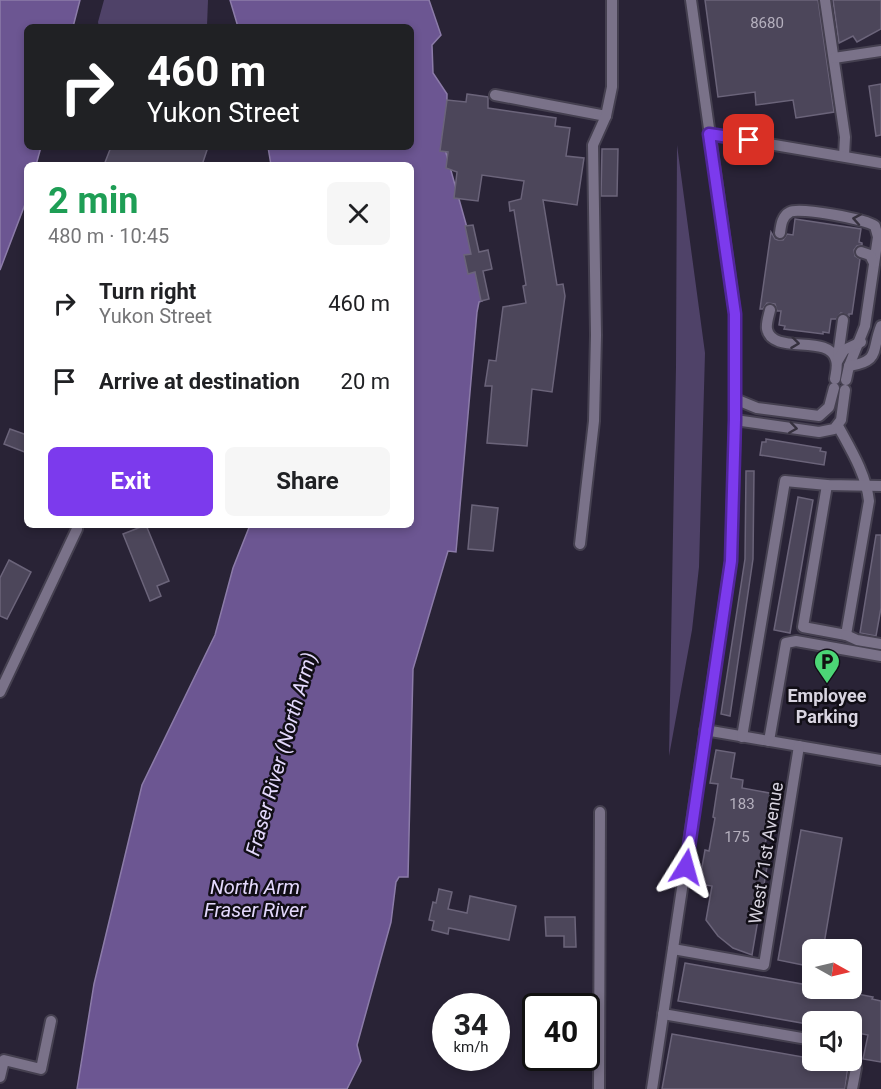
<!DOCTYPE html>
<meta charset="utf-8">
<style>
body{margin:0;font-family:Roboto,sans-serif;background:#f6f6f6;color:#202124;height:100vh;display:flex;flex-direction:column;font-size:22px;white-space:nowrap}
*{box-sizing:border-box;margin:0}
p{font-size:20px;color:#757577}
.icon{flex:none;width:33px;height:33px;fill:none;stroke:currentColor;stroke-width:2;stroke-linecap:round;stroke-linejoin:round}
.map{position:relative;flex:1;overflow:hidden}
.sheet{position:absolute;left:24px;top:162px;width:390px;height:366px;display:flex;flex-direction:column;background:#fff;border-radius:9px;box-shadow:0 3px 9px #0003}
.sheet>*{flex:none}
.guide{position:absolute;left:24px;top:24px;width:390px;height:126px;border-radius:9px;box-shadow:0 3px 9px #0003;background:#202124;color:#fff;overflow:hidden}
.needle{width:39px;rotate:98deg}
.buttons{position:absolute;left:802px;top:939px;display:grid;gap:12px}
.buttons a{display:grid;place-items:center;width:60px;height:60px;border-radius:9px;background:#fff;box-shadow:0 3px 9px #0003;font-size:30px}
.speed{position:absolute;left:432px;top:993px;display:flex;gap:12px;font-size:30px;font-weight:700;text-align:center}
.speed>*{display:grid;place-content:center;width:78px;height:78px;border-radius:50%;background:#fff;box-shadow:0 3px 9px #0003;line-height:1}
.speed small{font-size:15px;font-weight:400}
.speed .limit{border:3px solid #111;border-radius:9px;background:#fff;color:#111}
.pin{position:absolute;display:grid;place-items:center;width:51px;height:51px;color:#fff;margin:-26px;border-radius:12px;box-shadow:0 3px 9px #0006}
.me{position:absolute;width:66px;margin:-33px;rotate:8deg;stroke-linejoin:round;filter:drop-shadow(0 0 4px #0008)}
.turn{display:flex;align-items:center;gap:21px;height:126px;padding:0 24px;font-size:27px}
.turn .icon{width:78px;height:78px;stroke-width:2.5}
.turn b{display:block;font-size:42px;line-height:51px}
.round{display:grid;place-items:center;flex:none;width:63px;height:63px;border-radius:9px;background:#f6f6f6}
.head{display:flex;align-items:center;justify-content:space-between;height:102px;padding:0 24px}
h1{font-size:36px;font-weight:700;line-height:45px;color:#1e9e55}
.action{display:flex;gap:12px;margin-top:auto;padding:12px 24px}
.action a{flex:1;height:69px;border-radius:9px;background:#7c3aed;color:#fff;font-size:24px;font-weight:700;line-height:69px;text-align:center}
.action a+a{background:#f6f6f6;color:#202124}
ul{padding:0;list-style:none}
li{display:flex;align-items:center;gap:18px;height:78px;padding:0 24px}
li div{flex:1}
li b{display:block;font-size:22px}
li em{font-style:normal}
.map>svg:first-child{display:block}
.green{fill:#4f4268}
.water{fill:#6c5692;stroke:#8c7ca9;stroke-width:1.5}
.building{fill:#4c465a;stroke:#6b647a;stroke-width:1.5}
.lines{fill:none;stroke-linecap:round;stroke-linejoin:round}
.minor-casing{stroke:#454050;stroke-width:14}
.minor{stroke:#7a7289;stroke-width:10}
.oneway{stroke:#36313e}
.route-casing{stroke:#51269a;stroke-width:15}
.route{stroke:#7c3aed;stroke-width:10}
.labels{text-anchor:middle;stroke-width:5;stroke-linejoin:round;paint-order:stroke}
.number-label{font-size:15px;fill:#b5b0be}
.poi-label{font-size:18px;font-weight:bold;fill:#d8d4e0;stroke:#110e16}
.street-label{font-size:18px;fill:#d8d4e0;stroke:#110e16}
.water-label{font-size:20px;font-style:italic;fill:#e4d9fd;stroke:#110e16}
</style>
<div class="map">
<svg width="881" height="1089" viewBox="0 0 881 1089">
<rect width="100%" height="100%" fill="#292336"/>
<g class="green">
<path d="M104 0H208L207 26 99 27 98 22Z"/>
<path d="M677 145 705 353 699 567 692 630 669 756 676 367Z"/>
</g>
<g class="water">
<path d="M0 0H80L73 27H27V147H41L36 165H27V199L0 270Z"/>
<path d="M230 0H429L441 35 432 45 433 73 447 94 446 153 466 224 482 301 479 302 477 312 456 552 448 551 413 669 408 877H399L396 882 391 922 357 1045 361 1061 347 1089H77L94 984 142 785 215 635 233 568 250 525H411V165H271L268 147H411V27H238Z"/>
</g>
<g class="building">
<path d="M705 0H818L834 112 796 118 793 100 756 105 755 92 718 97Z"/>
<path d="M833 0H881V29L857 42 853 36 839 43Z"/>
<path d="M881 84V135L876 136 869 86Z"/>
<path d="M467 94 488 97V108L556 118 555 126 570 128 566 156 584 158 577 205 543 200 557 285 563 284 565 296 552 392 532 389 527 446 487 443 492 386H485L489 360 496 361 503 307 526 303 523 286 526 285 514 210 510 211 509 202 521 199 524 181 482 175 478 201 454 198 457 172 446 168 448 152 440 151 442 136 447 100 466 102Z"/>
<path d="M111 147H208L202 165H104Z"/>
<path d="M602 149H618L617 196H601Z"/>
<path d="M795 219 861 229 859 242 862 243V245L857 246 854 250 855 256 860 259 852 314H849V316L841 313 836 319H831L829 333 823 332V334L784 329 785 326 779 325 781 311H777L775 304 767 303 763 309H760L771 232 775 239 778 240H783L787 234 793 235Z"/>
<path d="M473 225 479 252 488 250 492 269 483 271 489 299 481 301 475 272 468 274 464 255 471 254 465 226Z"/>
<path d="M10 429 27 435V453L4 444Z"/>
<path d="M766 439 821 448 820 451 826 452 824 465 760 455 762 442H766Z"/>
<path d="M746 471H754L753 559 730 716 721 714 745 559Z"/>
<path d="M798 497 813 500 790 633 774 630Z"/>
<path d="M472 505 498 508 493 551 468 549Z"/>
<path d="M146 525 169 581 157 586 161 596 150 601 123 534Z"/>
<path d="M876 535H881V608L876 636 860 633Z"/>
<path d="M9 560 31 572 7 619 0 616V578Z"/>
<path d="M716 750 735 753 731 778 743 780 742 788 775 794 762 860 768 861 752 955 733 948 718 936 706 920 712 886 699 884 705 850 709 851 715 818 713 817 718 784 710 783Z"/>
<path d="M801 830 842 838 823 950H813V967L778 960Z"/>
<path d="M439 889 452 892 448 909 467 913 470 896 516 906 509 940 449 928 448 934 432 930 434 921 429 920 433 902 436 903Z"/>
<path d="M545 917H575L576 947H564V936H546Z"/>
<path d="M685 963 813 986V988H827L873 997 872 999 881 1001V1062L863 1059 868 1035 852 1032V1022H813V1025L678 1001Z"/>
<path d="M672 1034 848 1065 845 1089H662Z"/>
</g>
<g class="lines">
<defs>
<g id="minor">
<path d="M825 0 845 137 844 156"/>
<path d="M834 58 881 51"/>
<path d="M495 95 606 116"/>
<path d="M709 134 881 163"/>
<path d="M780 233C781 225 782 216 790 212 799 207 866 219 875 226L878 237 865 326 849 366 846 380"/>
<path d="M861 252 870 255 874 263"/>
<path d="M770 310C769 315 766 323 767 329 772 356 830 333 836 360 838 366 836 372 835 379"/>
<path d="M838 356 843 320"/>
<path d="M837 362 844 350 861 342"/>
<path d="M849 366C881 361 871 351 881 326"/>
<path d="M735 399 757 408 819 416 829 407 834 388"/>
<path d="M735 420 819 432 834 429 841 420 845 390"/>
<path d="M827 485 803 627 846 635 869 501C866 474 851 450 838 426"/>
<path d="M580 544 594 421 596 335 593 145 606 116 612 87V0"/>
<path d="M846 635 857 640 881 644"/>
<path d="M0 692 77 529"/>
<path d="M705 730 881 760"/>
<path d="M742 737 785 481 827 485 881 486"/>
<path d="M769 741 786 643 796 641 881 656"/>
<path d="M673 949 764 965 799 746"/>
<path d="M663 1014 813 1040"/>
<path d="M0 1077 4 1060 41 1069 51 1021"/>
<path d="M599 1089 600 812"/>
<path d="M652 1089 731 561 735 420V314L691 0"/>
<path d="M852 1089 856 1068 852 1052"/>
</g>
</defs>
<use href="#minor" class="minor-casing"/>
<use href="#minor" class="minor"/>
</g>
<defs><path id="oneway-chevron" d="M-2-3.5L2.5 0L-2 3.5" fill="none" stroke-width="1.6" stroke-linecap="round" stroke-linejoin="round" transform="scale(1.5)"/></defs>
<g class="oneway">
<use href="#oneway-chevron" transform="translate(857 219) rotate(-170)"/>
<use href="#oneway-chevron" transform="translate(795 343) rotate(7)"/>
<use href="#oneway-chevron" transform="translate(793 428) rotate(8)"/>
</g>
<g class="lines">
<defs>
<path id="route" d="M686 867 731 561 735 420V314L709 134 749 140"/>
</defs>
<use href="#route" class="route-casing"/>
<use href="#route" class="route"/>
</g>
<defs>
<symbol id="parking-pin" viewBox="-11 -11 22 30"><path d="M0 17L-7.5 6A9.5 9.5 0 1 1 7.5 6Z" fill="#4cd676" stroke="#110e16"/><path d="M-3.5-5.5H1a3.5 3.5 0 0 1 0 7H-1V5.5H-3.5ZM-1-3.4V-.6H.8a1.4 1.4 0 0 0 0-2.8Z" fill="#111"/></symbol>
</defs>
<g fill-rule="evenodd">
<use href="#parking-pin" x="812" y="647" width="30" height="40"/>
</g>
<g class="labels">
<g class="number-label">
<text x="767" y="28">8680</text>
<text x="742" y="809">183</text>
<text x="737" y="842">175</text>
</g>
<g class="poi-label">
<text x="827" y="702">Employee<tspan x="827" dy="21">Parking</tspan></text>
</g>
<g class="street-label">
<text transform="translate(766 853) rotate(-81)" y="6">West 71st Avenue</text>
</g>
<g class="water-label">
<text transform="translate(281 754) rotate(-74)" y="7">Fraser River (North Arm)</text>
<text x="255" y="894">North Arm<tspan x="255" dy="23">Fraser River</tspan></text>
</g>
</g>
</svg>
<div class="buttons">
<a><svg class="needle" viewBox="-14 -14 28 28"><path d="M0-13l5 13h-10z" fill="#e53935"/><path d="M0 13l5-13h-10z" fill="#757577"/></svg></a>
<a><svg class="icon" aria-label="sound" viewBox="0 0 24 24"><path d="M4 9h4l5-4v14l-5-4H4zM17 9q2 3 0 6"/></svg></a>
</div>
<div class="speed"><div>34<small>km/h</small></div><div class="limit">40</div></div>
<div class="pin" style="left:749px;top:140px;background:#d93025"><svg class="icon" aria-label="arrive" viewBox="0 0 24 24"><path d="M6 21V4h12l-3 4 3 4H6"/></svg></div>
<svg class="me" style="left:686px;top:867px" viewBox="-20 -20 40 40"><path d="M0-17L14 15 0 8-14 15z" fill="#7c3aed" stroke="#fff" stroke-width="4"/></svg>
<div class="guide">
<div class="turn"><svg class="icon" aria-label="right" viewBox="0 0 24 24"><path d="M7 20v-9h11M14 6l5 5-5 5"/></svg><div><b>460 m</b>Yukon Street</div></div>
</div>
<section class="sheet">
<div class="head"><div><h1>2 min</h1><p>480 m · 10:45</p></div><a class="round"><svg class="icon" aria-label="close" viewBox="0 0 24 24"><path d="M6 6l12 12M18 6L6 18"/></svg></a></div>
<ul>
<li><svg class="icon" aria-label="right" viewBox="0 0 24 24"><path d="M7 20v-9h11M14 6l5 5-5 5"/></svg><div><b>Turn right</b><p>Yukon Street</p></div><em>460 m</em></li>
<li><svg class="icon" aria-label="arrive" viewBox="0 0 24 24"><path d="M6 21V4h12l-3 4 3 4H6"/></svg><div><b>Arrive at destination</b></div><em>20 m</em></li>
</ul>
<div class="action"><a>Exit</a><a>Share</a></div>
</section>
</div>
